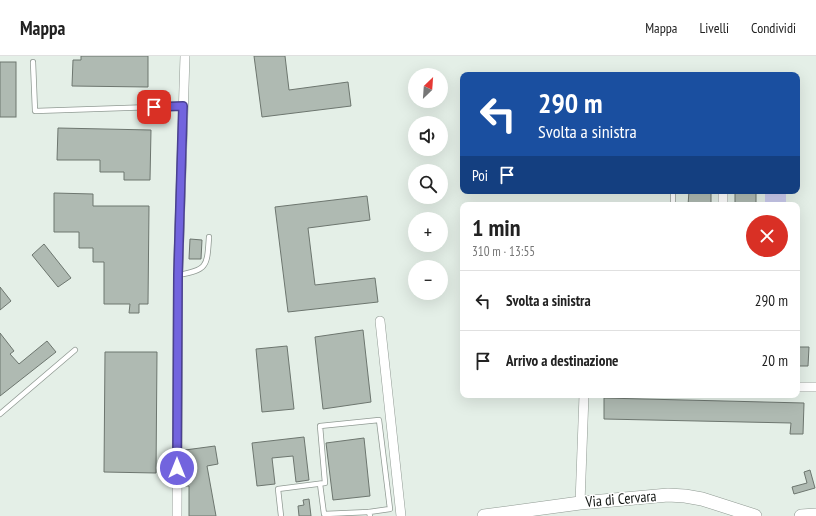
<!DOCTYPE html>
<html lang="it">
<meta charset="utf-8">
<style>
body{margin:0;font-family:"PT Sans Narrow",sans-serif;background:#f6f6f6;color:#222;height:100vh;display:flex;flex-direction:column;font-size:15px;white-space:nowrap}
*{box-sizing:border-box;margin:0}
p{font-size:13px;color:#767676}
.icon{flex:none;width:22px;height:22px;fill:none;stroke:currentColor;stroke-width:2;stroke-linecap:round;stroke-linejoin:round}
.map{position:relative;flex:1;overflow:hidden}
.details{position:absolute;left:460px;top:146px;width:340px;height:196px;display:flex;flex-direction:column;background:#fff;border-radius:8px;box-shadow:0 4px 16px #0002}
.details>*{flex:none}
.banner{position:absolute;left:460px;top:16px;width:340px;height:122px;border-radius:8px;box-shadow:0 4px 16px #0002;background:#1a4fa0;color:#fff;overflow:hidden}
.needle{width:26px;rotate:25deg}
.fabs{position:absolute;left:408px;top:12px;display:grid;gap:8px}
.fabs a{display:grid;place-items:center;width:40px;height:40px;border-radius:50%;background:#fff;box-shadow:0 4px 16px #0002;font-size:20px}
.pin{position:absolute;display:grid;place-items:center;width:34px;height:34px;color:#fff;margin:-17px;border-radius:8px;box-shadow:0 2px 6px #0006}
.me{position:absolute;width:44px;margin:-22px;rotate:0deg;stroke-linejoin:round;filter:drop-shadow(0 0 3px #0008)}
.turn{display:flex;align-items:center;gap:14px;height:84px;padding:0 12px;font-size:18px}
.turn .icon{width:52px;height:52px;stroke-width:2.5}
.turn b{display:block;font-size:28px;line-height:34px}
.then{display:flex;align-items:center;height:38px;padding:0 12px;background:#0003;gap:8px;font-size:15px}
.round{display:grid;place-items:center;flex:none;width:42px;height:42px;border-radius:21px;background:#f6f6f6}
.overview{display:flex;align-items:center;justify-content:space-between;height:68px;padding:0 12px}
h1{font-size:24px;font-weight:600;line-height:30px}
ul{padding:0;list-style:none}
li{display:flex;align-items:center;gap:12px;height:60px;padding:0 12px;border-top:1px solid #e0e0e0}
li div{flex:1}
li b{display:block;font-size:15px}
li em{font-style:normal}
header{display:flex;align-items:center;gap:24px;box-sizing:border-box;height:56px;padding:0 20px;background:#fff;border-bottom:1px solid #e0e0e0}
header strong{font-size:19px}
nav{display:flex;gap:22px;margin-inline-start:auto;font-size:14px}
.map>svg:first-child{display:block}
.green{fill:#cacbee}
.building{fill:#afbab2;stroke:#6d766f}
.lines{fill:none;stroke-linecap:round;stroke-linejoin:round}
.lane-casing{stroke:#909a93;stroke-width:6}
.street-casing{stroke:#909a93;stroke-width:10}
.secondary-casing{stroke:#909a93;stroke-width:14}
.lane{stroke:#fff;stroke-width:4.5}
.street{stroke:#fff;stroke-width:9}
.secondary{stroke:#fff;stroke-width:13}
.route-casing{stroke:#4a4190;stroke-width:10}
.route{stroke:#7264de;stroke-width:7}
.labels{text-anchor:middle;stroke-width:3;stroke-linejoin:round;paint-order:stroke}
.street-label{font-size:15px;fill:#131714;stroke:#fff}
</style>
<header>
<strong>Mappa</strong>
<nav><a>Mappa</a><a>Livelli</a><a>Condividi</a></nav>
</header>
<div class="map">
<svg width="816" height="460" viewBox="0 0 816 460">
<rect width="100%" height="100%" fill="#e4efe7"/>
<rect class="green" x="765" y="135" width="21" height="14"/>
<g class="building">
<path d="M81 0H148V31L72 30 73 4H81Z"/>
<path d="M254 0H285L289 34 348 26 351 50 262 61Z"/>
<rect x="0" y="6" width="16" height="55"/>
<path d="M58 72 151 74 150 124H124V116H100V104H57Z"/>
<path d="M689 135H711V149H688Z"/>
<rect x="735" y="135" width="21" height="14"/>
<path d="M54 137 93 138V150H149L148 248H139V257H129L130 248H104V206H93V192H79V176H54Z"/>
<path d="M367 140 370 164 308 172 315 229 375 222 378 246 288 256 275 151Z"/>
<path d="M190 183 202 184 201 203H189Z"/>
<path d="M44 188 71 222 58 231 32 199Z"/>
<path d="M0 231 11 245 0 254Z"/>
<path d="M363 274 371 346 323 353 315 281Z"/>
<path d="M0 277 14 295 10 298 19 308 47 285 56 296 0 340Z"/>
<path d="M287 290 294 353 262 356 256 293Z"/>
<path d="M797 291H809L808 310H797Z"/>
<path d="M105 296H157L156 417 104 416Z"/>
<path d="M604 342 804 347 803 378H790L791 367 604 363Z"/>
<path d="M304 381 309 424 296 426 293 400 272 402 275 428 257 430 252 387Z"/>
<path d="M364 382 370 440 333 444 326 387Z"/>
<path d="M215 390 218 408 207 410 216 460H189V430H183V402H186L185 394Z"/>
<path d="M810 414 815 432 794 438 792 431 807 427 804 416Z"/>
<path d="M309 443 311 460H299L298 450 304 449 303 444Z"/>
</g>
<g class="lines">
<defs>
<g id="lane">
<path d="M33 6 35 55 183 50"/>
<path d="M673 149V135"/>
<path d="M178 219C208 214 207 210 209 181"/>
<path d="M0 358 75 294"/>
<path d="M320 428 324 458 369 456"/>
<path d="M281 460 278 433 325 427 320 370 379 364 390 453 369 456 370 460"/>
</g>
<g id="street">
<path d="M723 149V135"/>
<path d="M380 265 401 460"/>
<path d="M797 331H816"/>
<path d="M580 447 584 339"/>
<path d="M177 460 178 219 185 0"/>
</g>
<g id="secondary">
<path d="M484 460 580 447 668 439 685 440 702 443 755 460"/>
<path d="M801 460 816 459"/>
</g>
</defs>
<use href="#lane" class="lane-casing"/>
<use href="#street" class="street-casing"/>
<use href="#secondary" class="secondary-casing"/>
<use href="#lane" class="lane"/>
<use href="#street" class="street"/>
<use href="#secondary" class="secondary"/>
</g>
<g class="lines">
<defs>
<path id="route" d="M154 51 183 50 178 219 177 412"/>
</defs>
<use href="#route" class="route-casing"/>
<use href="#route" class="route"/>
</g>
<g class="labels">
<g class="street-label">
<text transform="translate(621 443) rotate(-5)" y="5">Via di Cervara</text>
</g>
</g>
</svg>
<div class="fabs">
<a><svg class="needle" viewBox="-14 -14 28 28"><path d="M0-13l5 13h-10z" fill="#e53935"/><path d="M0 13l5-13h-10z" fill="#767676"/></svg></a>
<a><svg class="icon" aria-label="sound" viewBox="0 0 24 24"><path d="M4 9h4l5-4v14l-5-4H4zM17 9q2 3 0 6"/></svg></a>
<a><svg class="icon" aria-label="search" viewBox="0 0 24 24"><circle cx="10" cy="10" r="6"/><path d="M15 15l6 6"/></svg></a>
<a>+</a>
<a>−</a>
</div>
<div class="pin" style="left:154px;top:51px;background:#d93025"><svg class="icon" aria-label="arrive" viewBox="0 0 24 24"><path d="M6 21V4h12l-3 4 3 4H6"/></svg></div>
<svg class="me" style="left:177px;top:412px" viewBox="-20 -20 40 40"><circle r="17" fill="#7264de" stroke="#fff" stroke-width="3"/><path d="M0-11L8 9 0 5-8 9z" fill="#fff"/></svg>
<div class="banner">
<div class="turn"><svg class="icon" aria-label="left" viewBox="0 0 24 24"><path d="M17 20v-9H6M10 6l-5 5 5 5"/></svg><div><b>290 m</b>Svolta a sinistra</div></div>
<div class="then">Poi<svg class="icon" aria-label="arrive" viewBox="0 0 24 24"><path d="M6 21V4h12l-3 4 3 4H6"/></svg></div>
</div>
<section class="details">
<div class="overview"><div><h1>1 min</h1><p>310 m · 13:55</p></div><a class="round" style="background:#d93025;color:#fff"><svg class="icon" aria-label="close" viewBox="0 0 24 24"><path d="M6 6l12 12M18 6L6 18"/></svg></a></div>
<ul>
<li><svg class="icon" aria-label="left" viewBox="0 0 24 24"><path d="M17 20v-9H6M10 6l-5 5 5 5"/></svg><div><b>Svolta a sinistra</b></div><em>290 m</em></li>
<li><svg class="icon" aria-label="arrive" viewBox="0 0 24 24"><path d="M6 21V4h12l-3 4 3 4H6"/></svg><div><b>Arrivo a destinazione</b></div><em>20 m</em></li>
</ul>
</section>
</div>
